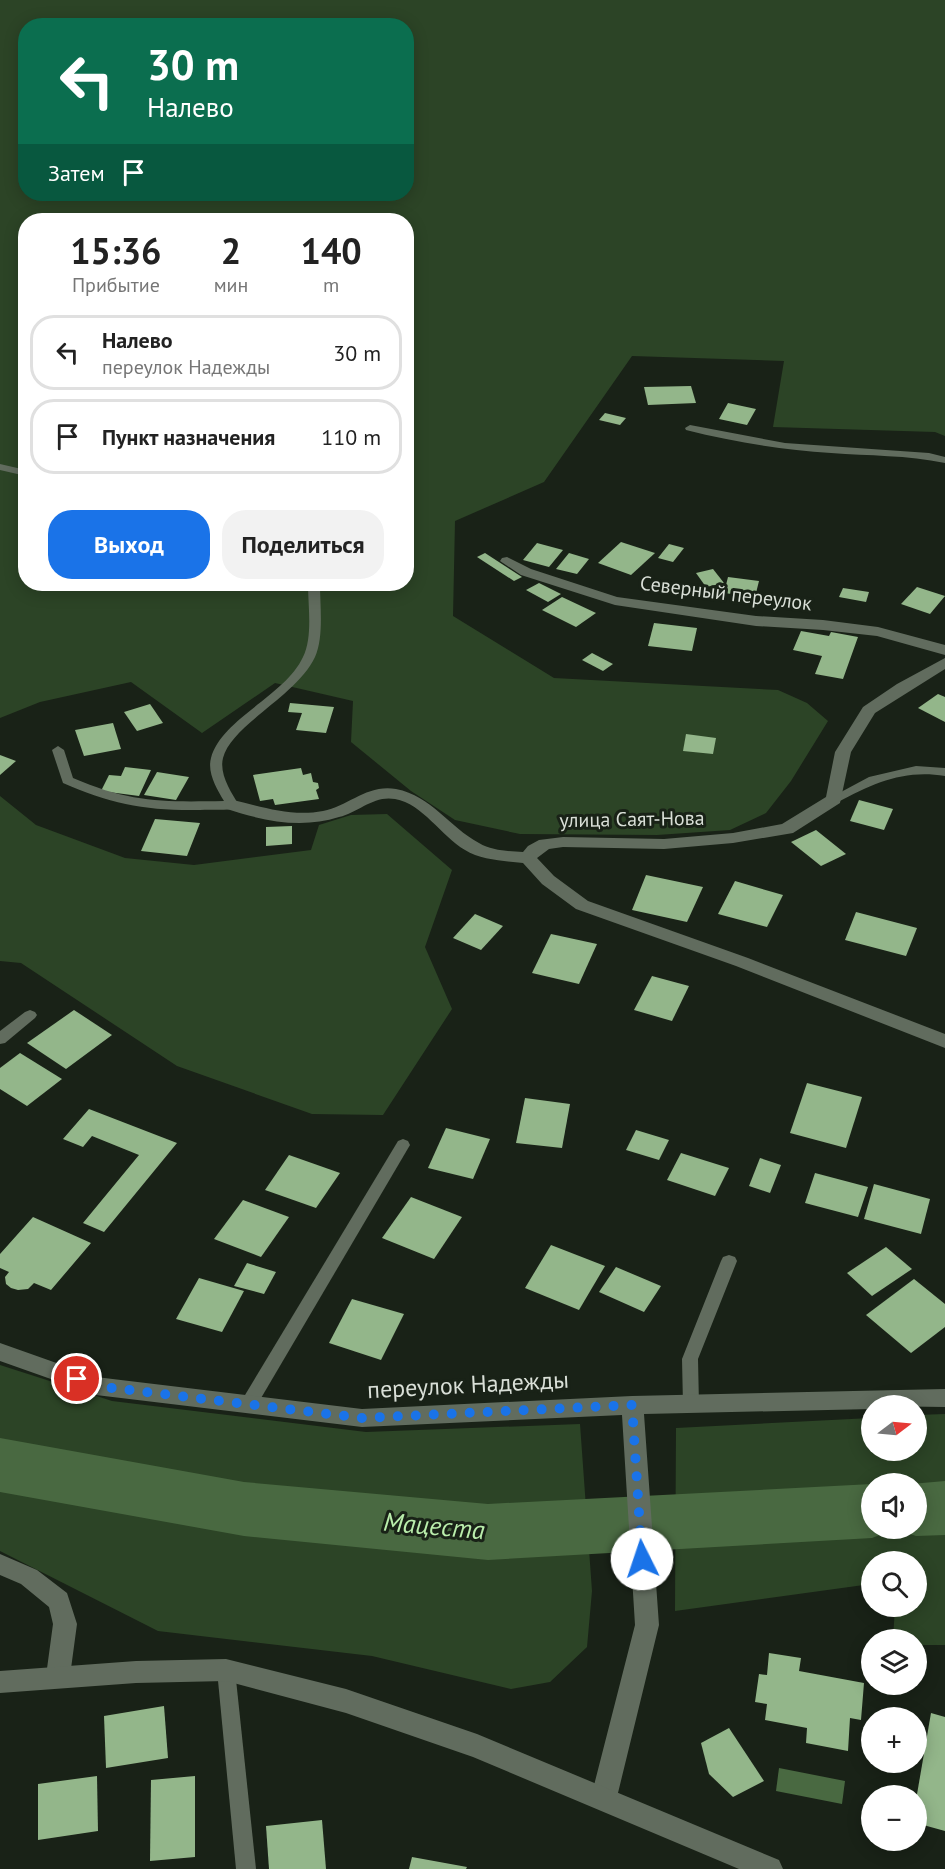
<!DOCTYPE html>
<html lang="ru">
<meta charset="utf-8">
<style>
body{margin:0;font-family:"PT Sans",sans-serif;background:#f2f2f2;color:#222;height:100vh;display:flex;flex-direction:column;font-size:22px;white-space:nowrap}
*{box-sizing:border-box;margin:0}
p{font-size:20px;color:#767676}
.icon{flex:none;width:33px;height:33px;fill:none;stroke:currentColor;stroke-width:2;stroke-linecap:round;stroke-linejoin:round}
.map{position:relative;flex:1;overflow:hidden}
.drawer{position:absolute;left:18px;top:213px;width:396px;height:378px;display:flex;flex-direction:column;background:#fff;border-radius:24px;box-shadow:0 3px 15px #0003}
.drawer>*{flex:none}
.top-card{position:absolute;left:18px;top:18px;width:396px;height:183px;border-radius:24px;box-shadow:0 3px 15px #0003;background:#0b6e4f;color:#fff;overflow:hidden}
.needle{width:39px;rotate:74deg}
.fabs{position:absolute;left:861px;top:1395px;display:grid;gap:12px}
.fabs a{display:grid;place-items:center;width:66px;height:66px;border-radius:50%;background:#fff;box-shadow:0 3px 15px #0003;font-size:30px}
.pin{position:absolute;display:grid;place-items:center;width:51px;height:51px;color:#fff;margin:-26px;border:3px solid #fff;border-radius:50%;box-shadow:0 2px 6px #0007}
.me{position:absolute;width:66px;margin:-33px;rotate:356deg;stroke-linejoin:round;filter:drop-shadow(0 0 4px #0008)}
.turn{display:flex;align-items:center;gap:21px;height:126px;padding:0 30px;font-size:27px}
.turn .icon{width:78px;height:78px;stroke-width:2.5}
.turn b{display:block;font-size:42px;line-height:51px}
.then{display:flex;align-items:center;height:57px;padding:0 30px;background:#0003;gap:12px;font-size:22px}
.eta{display:flex;justify-content:space-evenly;align-items:center;height:102px;text-align:center}
.eta b{font-size:36px;font-weight:600;line-height:42px}
.button{display:flex;gap:12px;margin-top:auto;padding:12px 30px}
.button a{flex:1;height:69px;border-radius:24px;background:#1a73e8;color:#fff;font-size:24px;font-weight:600;line-height:69px;text-align:center}
.button a+a{background:#f2f2f2;color:#222}
ul{padding:0;list-style:none}
li{display:flex;align-items:center;gap:18px;height:75px;margin:0 12px 9px;padding:0 18px;border:3px solid #e0e0e0;border-radius:24px}
li div{flex:1}
li b{display:block;font-size:22px}
li em{font-style:normal}
.map>svg:first-child{display:block}
.green{fill:#2c4426;fill-rule:evenodd}
.water{fill:#496941}
.lines{fill:none;stroke-linecap:round;stroke-linejoin:round}
.river{fill:#496941;fill-rule:evenodd}
.building{fill:#93b68a}
.lane{fill:#616c5e;fill-rule:evenodd}
.street{fill:#616c5e;fill-rule:evenodd}
.secondary{fill:#616c5e;fill-rule:evenodd}
.route{stroke:#1a73e8;stroke-width:10;stroke-dasharray:0 18}
.labels{text-anchor:middle;stroke-width:6;stroke-linejoin:round;paint-order:stroke}
.street-label{font-size:20px;fill:#d9dfd7;stroke:#192217}
.near-street-label{font-size:24px;fill:#d9dfd7;stroke:#192217}
.near-water-label{font-size:26px;font-style:italic;fill:#baeeac;stroke:#192217}
</style>
<div class="map">
<svg width="945" height="1869" viewBox="0 0 945 1869">
<rect width="100%" height="100%" fill="#192217"/>
<g class="green">
<path d="M0 0H945V436L935 432 773 427 784 361 632 356 544 482 455 521 453 616 554 678 778 690 807 703 828 721 791 781 766 813 730 830 657 835 520 834 455 820 411 791 351 742 353 701 275 683 202 733 131 682 40 702 0 718ZM26 26H406V194H26ZM26 220H406V584H26Z"/>
<path d="M0 796 36 825 125 858 194 865 311 850 319 825 351 815 387 814 452 870 425 947 452 1009 383 1115 312 1114 177 1066 21 963 0 961Z"/>
<path d="M0 1365 112 1401 366 1432 580 1424 592 1591 587 1647 550 1682 511 1689 372 1656 158 1631 0 1551Z"/>
<path d="M945 1414V1645H917L916 1640 893 1639 895 1607 916 1606V1562H872L871 1584 675 1611 676 1428 871 1418 872 1450H916L917 1415ZM872 1484H916V1528H872Z"/>
</g>
<path class="water" d="M779 1768 845 1781 842 1804 776 1791Z"/>
<g class="lines">
<path class="river" d="M0 1438 244 1482 488 1504 872 1484V1528H916V1484H911L945 1481V1535L916 1536 895 1529 872 1538 488 1560 244 1536 0 1492Z"/>
</g>
<g class="building">
<path d="M691 386 696 403 648 405 644 387Z"/>
<path d="M728 403 756 409 747 425 719 419Z"/>
<path d="M605 413 626 418 620 425 599 420Z"/>
<path d="M621 542 655 553 631 575 598 563Z"/>
<path d="M537 543 563 550 549 567 523 560Z"/>
<path d="M669 544 684 548 673 562 658 558Z"/>
<path d="M485 553 522 577 514 581 477 557Z"/>
<path d="M569 553 589 559 577 574 556 569Z"/>
<path d="M713 569 724 583 706 587 696 573Z"/>
<path d="M728 577 759 581 755 597 724 593Z"/>
<path d="M539 583 561 594 548 602 526 590Z"/>
<path d="M917 587 945 596 930 614 901 604Z"/>
<path d="M843 588 869 592 866 602 839 597Z"/>
<path d="M562 597 596 613 576 627 542 610Z"/>
<path d="M654 623 697 628 692 651 648 646Z"/>
<path d="M801 631 829 636 831 632 858 637 843 679 815 674 822 656 793 650Z"/>
<path d="M592 653 613 664 603 671 582 660Z"/>
<path d="M938 694 945 697V722L918 708Z"/>
<path d="M290 703 334 707 326 733 296 730 302 713 288 712Z"/>
<path d="M150 704 163 723 137 731 124 712Z"/>
<path d="M113 723 121 749 84 756 75 730Z"/>
<path d="M686 734 716 738 713 754 683 751Z"/>
<path d="M0 755 16 761 0 775Z"/>
<path d="M125 767 151 770 139 796 101 791 109 775 121 776Z"/>
<path d="M301 768 303 775 311 773 313 782 318 783 319 788 316 790 319 799 275 805 273 799 260 801 253 775Z"/>
<path d="M157 772 189 777 176 800 144 795Z"/>
<path d="M859 800 893 809 884 830 850 821Z"/>
<path d="M155 819 200 823 187 856 141 851Z"/>
<path d="M292 826V844L266 846V827Z"/>
<path d="M816 830 846 854 821 866 791 842Z"/>
<path d="M646 875 703 887 687 922 632 910Z"/>
<path d="M735 881 783 895 767 927 718 914Z"/>
<path d="M856 912 917 928 906 956 845 940Z"/>
<path d="M475 914 503 926 481 950 453 938Z"/>
<path d="M551 934 597 944 579 984 532 973Z"/>
<path d="M652 976 689 986 672 1021 634 1010Z"/>
<path d="M74 1010 112 1035 66 1069 27 1043Z"/>
<path d="M20 1053 62 1079 27 1106 0 1089V1068Z"/>
<path d="M807 1083 862 1097 846 1148 790 1133Z"/>
<path d="M525 1098 570 1104 562 1148 516 1143Z"/>
<path d="M89 1109 177 1143 104 1232 83 1223 139 1155 92 1136 83 1147 63 1139Z"/>
<path d="M446 1128 490 1139 473 1179 428 1168Z"/>
<path d="M636 1130 669 1140 659 1160 626 1150Z"/>
<path d="M681 1153 729 1168 715 1196 667 1180Z"/>
<path d="M289 1155 340 1173 316 1208 265 1190Z"/>
<path d="M760 1158 781 1165 770 1193 749 1186Z"/>
<path d="M815 1173 868 1187 858 1217 805 1203Z"/>
<path d="M874 1184 930 1199 921 1234 864 1219Z"/>
<path d="M411 1197 462 1217 434 1259 382 1238Z"/>
<path d="M243 1200 289 1217 261 1257 214 1239Z"/>
<path d="M33 1217 91 1243 51 1290 34 1283 28 1289 18 1290 11 1288 6 1284 5 1277 9 1272 0 1268V1254Z"/>
<path d="M551 1245 605 1266 579 1310 525 1288Z"/>
<path d="M886 1247 912 1269 872 1296 847 1273Z"/>
<path d="M247 1263 276 1272 264 1294 234 1286Z"/>
<path d="M616 1267 661 1286 644 1312 599 1292Z"/>
<path d="M199 1278 244 1291 222 1332 176 1319Z"/>
<path d="M914 1279 945 1304V1327L911 1353 866 1315Z"/>
<path d="M352 1299 404 1314 381 1360 329 1343Z"/>
<path d="M769 1653 801 1658 799 1671 864 1683 861 1720 850 1718 848 1751 806 1743 807 1728 765 1720 767 1704 755 1702 759 1674 767 1675Z"/>
<path d="M164 1706 168 1758 106 1768 104 1716Z"/>
<path d="M931 1713 945 1717V1831L916 1823V1800Z"/>
<path d="M729 1728 764 1781 733 1797 709 1774 701 1743Z"/>
<path d="M97 1776 98 1831 38 1840V1784Z"/>
<path d="M195 1776V1857L150 1861 151 1780Z"/>
<path d="M322 1820 326 1869H269L266 1826Z"/>
<path d="M412 1857 467 1867 466 1869H409Z"/>
</g>
<g class="lines">
<g class="lane">
<path d="M690 425 785 443 929 453 945 457V463C907 455 869 456 831 453 782 450 734 442 686 430L685 428Z"/>
<path d="M0 464 26 470V476L0 470Z"/>
<path d="M308 584H320C320 606 324 637 315 657 297 696 231 725 223 758 219 774 231 792 239 805L237 808C226 811 212 809 200 810 148 811 110 804 63 783L52 750 58 746 64 750 73 778C131 803 163 802 224 801 217 789 207 773 211 758 221 719 285 696 303 657 313 637 308 606 308 584Z"/>
<path d="M916 766 945 768V776C905 769 873 783 838 802L834 803 828 799 869 777Z"/>
<path d="M30 1010 35 1012 37 1015 35 1018 5 1043 0 1044V1031L25 1012Z"/>
<path d="M403 1139 408 1141 410 1145 254 1410 248 1412 242 1410 240 1405 242 1400 398 1141Z"/>
<path d="M729 1255 735 1257 737 1261 698 1359 699 1405 697 1410 691 1412 685 1410 683 1405 682 1359 721 1261 723 1257Z"/>
<path d="M226 1662 233 1664 235 1670 256 1869H236L217 1670 219 1664Z"/>
</g>
<g class="street">
<path d="M507 557 531 569 617 597 756 616 823 620 878 627 945 645V655L877 636 823 630 756 626 615 605 521 575 500 561 502 558Z"/>
<path d="M945 658V669L875 713 851 752 840 803 793 833 733 843 664 849 563 847 549 849 537 858 554 876 588 901 748 958 945 1034V1048L736 966 576 909 542 884 523 863C504 861 481 860 465 850 441 836 423 804 395 799 374 795 359 812 339 817 302 829 263 821 227 809L225 805 227 801 233 800C262 807 292 817 323 811 349 806 367 784 396 789 432 796 449 827 479 843 492 851 509 851 523 852L528 846 539 840 563 837 664 839 733 833 782 824 826 797 835 752 863 707 897 684Z"/>
<path d="M0 1343 96 1377 362 1409 632 1396 945 1389V1407L872 1406V1409L644 1414 659 1625 617 1797 613 1806 604 1809 595 1806 591 1797 635 1625 622 1415 362 1427 96 1395 0 1361Z"/>
<path d="M0 1554 37 1570 67 1593 77 1624 70 1676 67 1684 58 1687 49 1684 46 1676 53 1624 49 1607 21 1584 0 1575Z"/>
</g>
<path class="secondary" d="M226 1659 346 1689 477 1734 779 1860 783 1869H739L473 1757 346 1713 226 1681 136 1683 0 1693V1671L136 1661Z"/>
</g>
<g class="lines">
<path class="route" d="M77 1379 96 1386 362 1418 632 1405 642 1559"/>
</g>
<g class="labels">
<g class="street-label">
<text transform="translate(726 593) rotate(7)" y="7">Северный переулок</text>
<text transform="translate(632 819) rotate(-1)" y="7">улица Саят-Нова</text>
</g>
<g class="near-street-label">
<text transform="translate(468 1385) rotate(-3)" y="8">переулок Надежды</text>
</g>
<g class="near-water-label">
<text transform="translate(434 1526) rotate(5)" y="9">Мацеста</text>
</g>
</g>
</svg>
<div class="fabs">
<a><svg class="needle" viewBox="-14 -14 28 28"><path d="M0-13l5 13h-10z" fill="#e53935"/><path d="M0 13l5-13h-10z" fill="#767676"/></svg></a>
<a><svg class="icon" aria-label="sound" viewBox="0 0 24 24"><path d="M4 9h4l5-4v14l-5-4H4zM17 9q2 3 0 6"/></svg></a>
<a><svg class="icon" aria-label="search" viewBox="0 0 24 24"><circle cx="10" cy="10" r="6"/><path d="M15 15l6 6"/></svg></a>
<a><svg class="icon" aria-label="layers" viewBox="0 0 24 24"><path d="M12 4l9 5-9 5-9-5zM3 14l9 5 9-5"/></svg></a>
<a>+</a>
<a>−</a>
</div>
<div class="pin" style="left:77px;top:1379px;background:#d93025"><svg class="icon" aria-label="arrive" viewBox="0 0 24 24"><path d="M6 21V4h12l-3 4 3 4H6"/></svg></div>
<svg class="me" style="left:642px;top:1559px" viewBox="-20 -20 40 40"><circle r="19" fill="#fff"/><path d="M0-13L10 11 0 6-10 11z" fill="#1a73e8"/></svg>
<div class="top-card">
<div class="turn"><svg class="icon" aria-label="left" viewBox="0 0 24 24"><path d="M17 20v-9H6M10 6l-5 5 5 5"/></svg><div><b>30 m</b>Налево</div></div>
<div class="then">Затем<svg class="icon" aria-label="arrive" viewBox="0 0 24 24"><path d="M6 21V4h12l-3 4 3 4H6"/></svg></div>
</div>
<section class="drawer">
<div class="eta">
<div><b>15:36</b><p>Прибытие</p></div>
<div><b>2</b><p>мин</p></div>
<div><b>140</b><p>m</p></div>
</div>
<ul>
<li><svg class="icon" aria-label="left" viewBox="0 0 24 24"><path d="M17 20v-9H6M10 6l-5 5 5 5"/></svg><div><b>Налево</b><p>переулок Надежды</p></div><em>30 m</em></li>
<li><svg class="icon" aria-label="arrive" viewBox="0 0 24 24"><path d="M6 21V4h12l-3 4 3 4H6"/></svg><div><b>Пункт назначения</b></div><em>110 m</em></li>
</ul>
<div class="button"><a>Выход</a><a>Поделиться</a></div>
</section>
</div>
